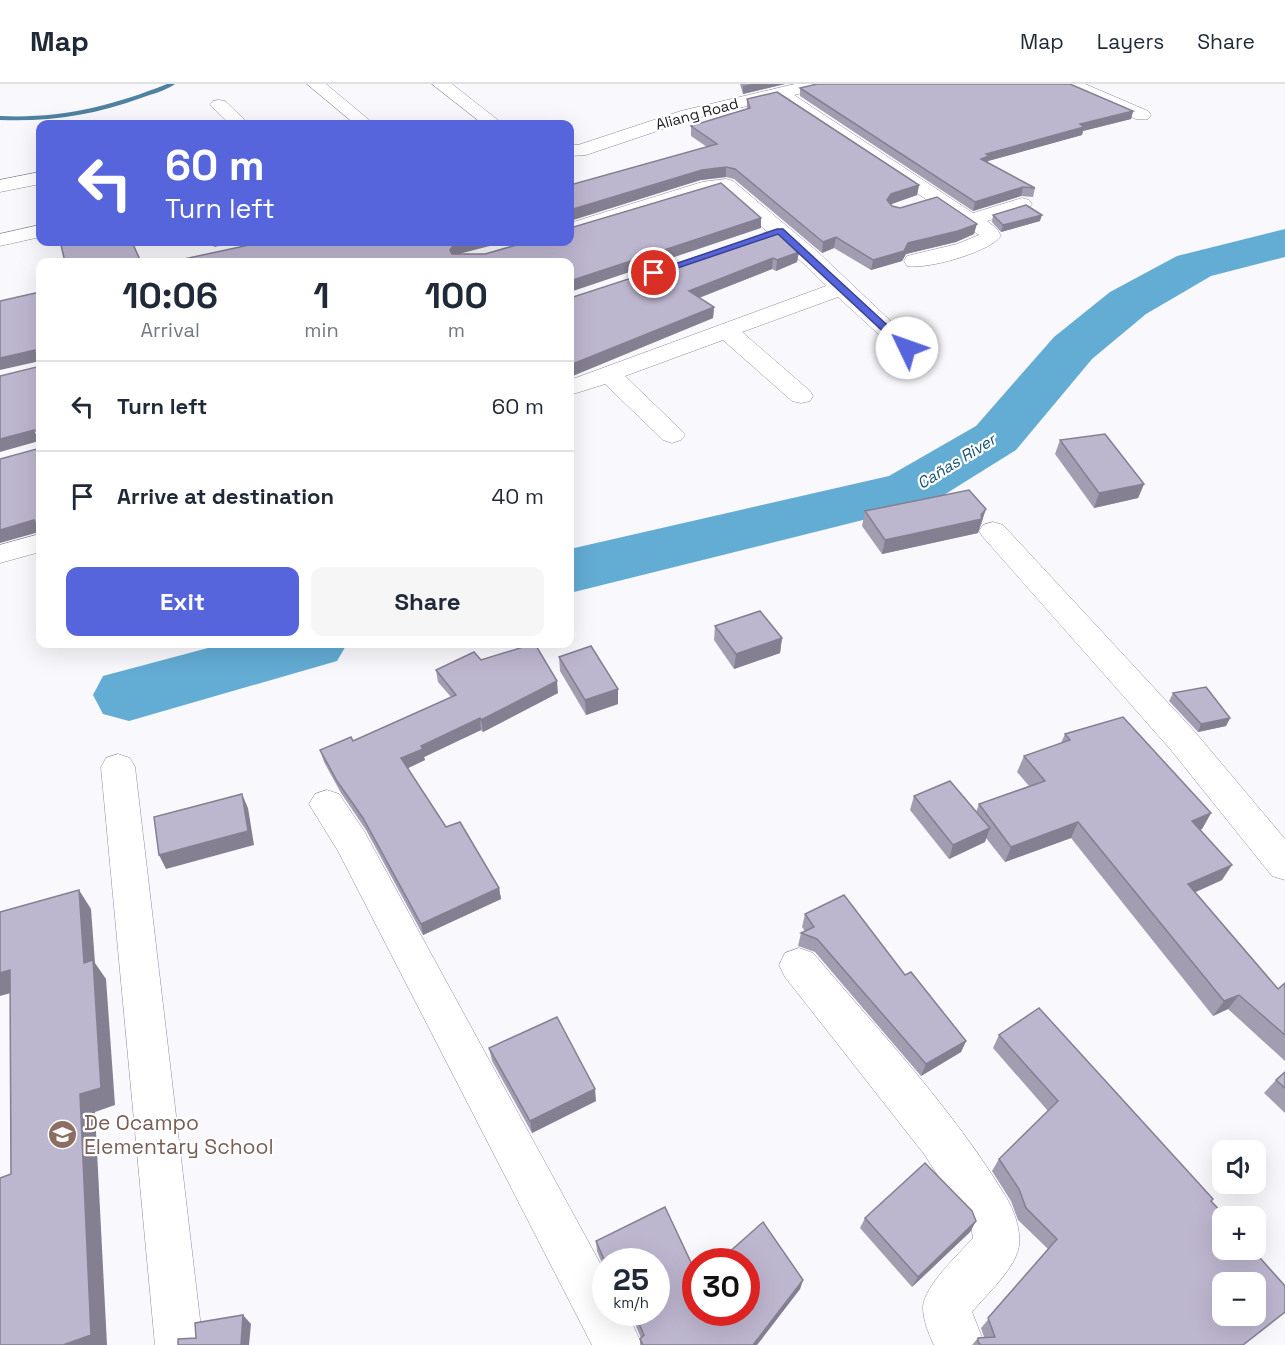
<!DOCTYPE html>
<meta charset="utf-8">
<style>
body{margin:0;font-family:"Space Grotesk",sans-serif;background:#f6f6f7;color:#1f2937;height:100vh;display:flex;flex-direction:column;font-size:22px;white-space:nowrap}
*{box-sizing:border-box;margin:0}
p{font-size:20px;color:#747a83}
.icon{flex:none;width:33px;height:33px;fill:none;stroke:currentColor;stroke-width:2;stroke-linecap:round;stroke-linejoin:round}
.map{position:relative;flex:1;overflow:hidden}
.side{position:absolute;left:36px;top:174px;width:538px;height:390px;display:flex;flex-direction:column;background:#fff;border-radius:12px;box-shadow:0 6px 24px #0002}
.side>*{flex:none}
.hud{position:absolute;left:36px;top:36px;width:538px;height:126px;border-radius:12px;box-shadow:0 6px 24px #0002;background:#5765dc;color:#fff;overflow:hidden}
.controls{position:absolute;left:1212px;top:1056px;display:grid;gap:12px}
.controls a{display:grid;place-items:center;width:54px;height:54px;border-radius:12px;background:#fff;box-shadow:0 6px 24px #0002;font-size:30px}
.speed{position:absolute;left:592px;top:1164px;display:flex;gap:12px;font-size:30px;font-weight:700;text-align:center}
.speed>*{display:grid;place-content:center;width:78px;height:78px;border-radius:50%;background:#fff;box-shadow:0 6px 24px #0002;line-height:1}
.speed small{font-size:15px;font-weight:400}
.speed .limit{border:9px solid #d22;background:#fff;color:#111}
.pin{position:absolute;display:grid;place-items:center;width:51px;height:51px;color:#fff;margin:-26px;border:3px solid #fff;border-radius:50%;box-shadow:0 2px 6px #0007}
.me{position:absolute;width:66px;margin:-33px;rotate:312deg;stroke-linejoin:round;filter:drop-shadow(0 0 4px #0008)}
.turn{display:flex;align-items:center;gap:21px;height:126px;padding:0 30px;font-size:27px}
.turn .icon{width:78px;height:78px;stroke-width:2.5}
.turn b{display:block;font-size:42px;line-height:51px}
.eta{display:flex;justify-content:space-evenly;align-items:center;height:102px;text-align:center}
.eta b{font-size:36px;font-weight:600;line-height:42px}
.button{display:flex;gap:12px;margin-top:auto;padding:12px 30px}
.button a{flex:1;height:69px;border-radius:12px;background:#5765dc;color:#fff;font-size:24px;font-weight:600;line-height:69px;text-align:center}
.button a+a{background:#f6f6f7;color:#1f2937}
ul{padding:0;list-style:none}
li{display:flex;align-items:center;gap:18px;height:90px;padding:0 30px;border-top:2px solid #e0e1e3}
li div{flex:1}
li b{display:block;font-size:22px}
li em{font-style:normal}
header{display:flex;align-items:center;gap:36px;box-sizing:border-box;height:84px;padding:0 30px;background:#fff;border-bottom:2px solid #e0e1e3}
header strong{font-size:28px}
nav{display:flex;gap:33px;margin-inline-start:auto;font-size:21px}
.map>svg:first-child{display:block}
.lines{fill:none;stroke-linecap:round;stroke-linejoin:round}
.stream{fill:#4f81a0;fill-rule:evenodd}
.river{fill:#63acd4;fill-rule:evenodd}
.minor-casing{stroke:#9189a1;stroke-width:1}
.minor{fill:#fff;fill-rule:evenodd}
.wall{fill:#a39db2}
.shaded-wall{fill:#847f91}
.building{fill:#bdb6cf;stroke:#847f91;stroke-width:1.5;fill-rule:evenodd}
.route{fill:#5765dc;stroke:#39428f;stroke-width:1.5}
.labels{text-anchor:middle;stroke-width:4.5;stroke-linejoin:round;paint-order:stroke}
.far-street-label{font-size:15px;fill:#1f1c26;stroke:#fff}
.far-water-label{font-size:16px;font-style:italic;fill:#17516d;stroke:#fff}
.near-education-label{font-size:21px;fill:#785e54;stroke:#fff;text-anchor:start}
</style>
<header>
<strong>Map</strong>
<nav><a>Map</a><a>Layers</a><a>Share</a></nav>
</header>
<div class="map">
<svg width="1285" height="1261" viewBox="0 0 1285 1261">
<rect width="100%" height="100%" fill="#f9f8fd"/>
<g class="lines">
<path class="stream" d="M167 0H175C165 7 152 10 141 14 95 31 49 38 0 36V32C59 35 112 22 167 0Z"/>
<g class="river">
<path d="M1285 145V173L1211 192 1146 230 1092 275 1016 366 931 419 570 509V465L889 392 976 342 1054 253 1110 208 1177 172Z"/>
<path d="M223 560H347L337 577 129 637 103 630 93 611 103 592Z"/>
</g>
<defs>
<g id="minor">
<path d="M307 0H326L374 40H355Z"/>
<path d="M432 0H452L503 40H483Z"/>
<path d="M795 0H826L823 4 794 11 973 129 1022 114 1029 116 1032 120 1029 124 987 137 997 145 1001 152C990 168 926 186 907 182L904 177 907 172 957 160 979 151 777 15 693 35 586 71 570 72V60L578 61 681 27Z"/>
<path d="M1062 0H1085L1148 27 1151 31 1148 35H1136L1065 4Z"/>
<path d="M219 16 225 17 249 40H230L210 21 213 17Z"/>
<path d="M40 88V100L0 108V96Z"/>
<path d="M726 95 733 97 819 169 919 264 915 269 907 271 899 269 838 213 742 248 810 307 813 312 810 317 801 319 792 317 723 256 625 292 681 346 685 351 681 356 672 359 663 356 605 300 570 311V296L826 202 803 179 721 107 711 108 570 152V139L702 98Z"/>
<path d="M40 141V153L0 162V150Z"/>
<path d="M993 438 1003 441 1195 648 1285 755V796L1272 792 1171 666 983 453 979 447 983 441Z"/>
<path d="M40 450V468L0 479V461Z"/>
<path d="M118 670 130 674 135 683 203 1261H155L101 683 106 674Z"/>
<path d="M327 706 339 710 364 747 606 1190V1228H627L642 1261H592L338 767 309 720 315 710Z"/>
<path d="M799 864 813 869C879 947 953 1025 1006 1113 1014 1126 1021 1146 1019 1161 1017 1183 986 1211 972 1228L985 1261H934L933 1259C928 1248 923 1236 923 1223 924 1202 959 1170 973 1154L971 1142 924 1070 785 893 779 881 785 869Z"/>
</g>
</defs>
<use href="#minor" class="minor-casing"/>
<use href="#minor" class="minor"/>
</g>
<g class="wall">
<path d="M740 0H785L743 10Z"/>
<path d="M800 4 1133 27 1131 35 1083 47 1082 51 988 77V79L1035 104 1033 113 1021 112 973 127 800 12Z"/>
<path d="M747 15 919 101 917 111 891 120 892 122 974 150 956 158 906 170 902 177 871 186 834 164 822 169 734 95 726 93 701 96 707 63 691 52V42L747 25Z"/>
<path d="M993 131 1040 137 1001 148 992 138Z"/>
<path d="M799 168 797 178 776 187 772 185 699 214 714 223 713 234 570 293V214Z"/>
<path d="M1060 356 1144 400 1138 414 1094 424 1055 370Z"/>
<path d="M865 427 982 439 980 442 978 449 882 470 862 442Z"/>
<path d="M715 542 782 554 780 569 734 585 714 556Z"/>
<path d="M559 573 618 605V620L586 631 560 587Z"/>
<path d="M481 576 558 609 483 648 481 646 424 673 425 676 408 684 446 743 499 804 501 815 423 851 366 746 341 709 324 678 320 666 353 657 451 613 438 598 436 586Z"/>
<path d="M1173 609 1230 634 1226 642 1198 648 1169 617Z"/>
<path d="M1065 650 1211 729 1202 745 1200 746 1222 796 1195 808 1278 905 1285 899V977L1228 925 1213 932 1071 754 1005 778 986 754 985 758 949 775 910 726 914 712 976 728 979 720 1029 702 1017 688 1024 672 1061 659Z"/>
<path d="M805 830 905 891 966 957 961 968 921 992 815 868 798 862 801 849 805 847 802 843Z"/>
<path d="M999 951 1211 1117 1243 1261H972L978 1254 984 1253 981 1244 1048 1165 1018 1136 1011 1117 992 1087 999 1075 1048 1027 993 964Z"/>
<path d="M489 964 596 1017 532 1049 492 977Z"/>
<path d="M1285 988V1029L1264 1009 1276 996Z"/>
<path d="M865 1134 976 1137 970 1148 912 1203 860 1144Z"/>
<path d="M596 1157 696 1228 803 1196 800 1205 757 1261H640V1255L641 1254 630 1228H657L606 1178V1189L597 1167Z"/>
</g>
<g class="shaded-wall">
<path d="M752 0H785L743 10V2Z"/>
<path d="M1133 27 1131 35 1083 47 1082 51 988 77V80L981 75 986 70 1080 40Z"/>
<path d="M726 83V93L701 96 570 137V126L702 86Z"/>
<path d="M919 101 917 111 889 121 887 116 891 110Z"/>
<path d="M1023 103 1021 112 973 127 975 118Z"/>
<path d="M1042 131 1040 137 1001 148 1003 141Z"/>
<path d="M761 134V144L570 208V197Z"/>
<path d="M977 140 974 150 956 158 906 170 902 177 871 186 873 176 908 159Z"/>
<path d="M836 153 834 164 822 169 823 158Z"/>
<path d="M212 158H239L214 163Z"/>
<path d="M465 158H505L455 171 451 177 450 166 454 160Z"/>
<path d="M799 168 797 178 776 187 777 176Z"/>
<path d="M773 174 772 185 688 218 689 207Z"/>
<path d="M714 223 713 234 570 293V281Z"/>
<path d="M35 266 40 277 0 286V274Z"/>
<path d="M34 346 39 357 0 368V355Z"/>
<path d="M1144 400 1138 414 1094 424 1099 409Z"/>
<path d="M986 425 978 449 882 470 885 456 981 431Z"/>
<path d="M34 436 40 441V450L39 448 0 459V446Z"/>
<path d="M782 554 780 569 734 585 736 570Z"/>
<path d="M557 597 558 609 483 648 481 636Z"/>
<path d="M618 605V620L586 631 585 616Z"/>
<path d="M480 634 481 646 424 673 425 676 404 686 401 674 421 662Z"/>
<path d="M1230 634 1226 642 1198 648 1201 640Z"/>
<path d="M242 710 248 724 254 761 166 785 159 771Z"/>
<path d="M1211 729 1202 745 1183 753 1192 737Z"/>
<path d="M1078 738 1071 754 1005 778 1011 763Z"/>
<path d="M990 744 985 758 949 775 953 761Z"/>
<path d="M1232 781 1222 796 1178 816 1188 800Z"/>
<path d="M499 804 501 815 423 851 421 840Z"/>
<path d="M79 806 91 825 95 879 106 895 115 1021 95 1028 107 1261H63L80 1010 84 879Z"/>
<path d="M10 886 25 905 0 912V889Z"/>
<path d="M1239 911 1228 925 1213 932 1224 917Z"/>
<path d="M966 957 961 968 921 992 926 980Z"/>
<path d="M595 1005 596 1017 532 1049 530 1037Z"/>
<path d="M976 1137 970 1148 912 1203 918 1193Z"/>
<path d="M803 1196 800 1205 757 1261H753Z"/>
<path d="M243 1231 251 1240 249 1261H241Z"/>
</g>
<g class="building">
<path d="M817 0H1070L1133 27 1080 40 1084 43 986 70 989 72 981 75 1035 104 1023 103 975 118 800 4Z"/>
<path d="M777 8 919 101 891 110 887 116 892 122 900 124 937 113 977 140 958 147 908 159 904 167 873 176 836 153 823 158 735 85 726 83 702 86 570 126V101L717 60 691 42 750 24 747 15Z"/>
<path d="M721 99 761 134 570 197V178H170L263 158H465L454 160 450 166 452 170H485L527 158H570V144Z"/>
<path d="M1026 121 1042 131 1003 141 993 131Z"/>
<path d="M776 147 799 168 777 176 773 174 689 207 714 223 570 281V214Z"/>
<path d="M80 158H132L141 178H65L61 161Z"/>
<path d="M40 208V441L37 442 34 436 0 446V375L37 365V348L34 346 0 355V292L37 283 38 268 35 266 0 274V217Z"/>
<path d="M1105 350 1144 400 1099 409 1060 356Z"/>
<path d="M969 406 986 425 981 431 982 435 885 456 865 427Z"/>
<path d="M760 527 782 554 736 570 715 542Z"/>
<path d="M533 560H535L557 597 481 636 480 634 421 662 423 665 401 674 446 743 460 738 499 804 421 840 363 734 337 697 320 666 351 653 353 657 456 611 436 586 474 568 481 576Z"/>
<path d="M591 562 618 605 585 616 559 573Z"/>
<path d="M1206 603 1230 634 1201 640 1173 609Z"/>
<path d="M1123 633 1211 729 1192 737 1232 781 1188 800 1278 905 1285 899V951L1239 911 1224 917 1078 738 1011 763 979 720 1045 697 1024 672 1070 656 1065 650Z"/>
<path d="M950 697 990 744 953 761 914 712Z"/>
<path d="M242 710 248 747 159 771 154 733Z"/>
<path d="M79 806 84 879 93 876 101 1004 80 1010 91 1251 63 1261H0V1094L11 1090 10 886 0 889V828Z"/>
<path d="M844 811 905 891 911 888 966 957 926 980 817 855 801 849 814 843 805 830Z"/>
<path d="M1039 924 1213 1115 1211 1117 1225 1132H1222V1166H1253L1285 1202V1228L1243 1261H981L978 1258V1254L995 1253 988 1234 1057 1155 1026 1124 1019 1105 999 1075 1058 1017 999 951ZM1222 1198H1256V1232H1222Z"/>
<path d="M557 933 595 1005 530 1037 489 964Z"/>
<path d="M1285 988V1004L1276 996Z"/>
<path d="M925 1079 972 1127 976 1137 918 1193 865 1134Z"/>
<path d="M665 1123 696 1189V1228H747V1178H718L763 1138 803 1196 753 1261H643L640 1255 644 1251 634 1228H657V1178H606V1180L596 1157Z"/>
<path d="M243 1231 241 1261H178V1255L196 1254 195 1239Z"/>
</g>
<path class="route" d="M777 145H783L910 262V266H903L778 150 657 191 649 189Z"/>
<defs>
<symbol id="school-disc" viewBox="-11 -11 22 22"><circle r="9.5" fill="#8d6e63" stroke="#fff"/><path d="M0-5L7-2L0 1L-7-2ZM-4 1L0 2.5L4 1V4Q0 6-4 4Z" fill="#fff"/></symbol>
</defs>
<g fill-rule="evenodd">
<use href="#school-disc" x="46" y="1034" width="33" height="33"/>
</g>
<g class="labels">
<g class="far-street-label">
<text transform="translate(697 30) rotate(-15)" y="5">Aliang Road</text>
</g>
<g class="far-water-label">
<text transform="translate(956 377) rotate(-32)" y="6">Cañas River</text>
</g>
<g class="near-education-label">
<text x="84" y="1046">De Ocampo<tspan x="84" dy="24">Elementary School</tspan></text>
</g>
</g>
</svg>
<div class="controls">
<a><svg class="icon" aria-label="sound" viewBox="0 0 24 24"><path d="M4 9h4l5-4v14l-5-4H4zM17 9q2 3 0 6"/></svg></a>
<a>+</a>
<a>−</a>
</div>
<div class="speed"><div>25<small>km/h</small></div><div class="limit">30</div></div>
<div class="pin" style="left:654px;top:189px;background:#d93025"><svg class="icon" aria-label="arrive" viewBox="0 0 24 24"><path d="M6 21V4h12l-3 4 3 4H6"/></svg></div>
<svg class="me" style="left:907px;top:264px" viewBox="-20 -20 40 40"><circle r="19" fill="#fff"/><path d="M0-13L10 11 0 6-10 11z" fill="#5765dc"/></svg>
<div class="hud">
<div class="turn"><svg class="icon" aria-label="left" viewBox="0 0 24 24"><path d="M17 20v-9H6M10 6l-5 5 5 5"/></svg><div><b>60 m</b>Turn left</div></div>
</div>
<section class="side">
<div class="eta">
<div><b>10:06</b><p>Arrival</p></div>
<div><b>1</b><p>min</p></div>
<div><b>100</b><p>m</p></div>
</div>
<ul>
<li><svg class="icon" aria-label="left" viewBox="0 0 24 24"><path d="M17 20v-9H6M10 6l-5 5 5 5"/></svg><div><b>Turn left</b></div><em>60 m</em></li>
<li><svg class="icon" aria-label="arrive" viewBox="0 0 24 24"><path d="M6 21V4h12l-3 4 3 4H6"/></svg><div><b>Arrive at destination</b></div><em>40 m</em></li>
</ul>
<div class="button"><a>Exit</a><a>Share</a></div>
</section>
</div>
